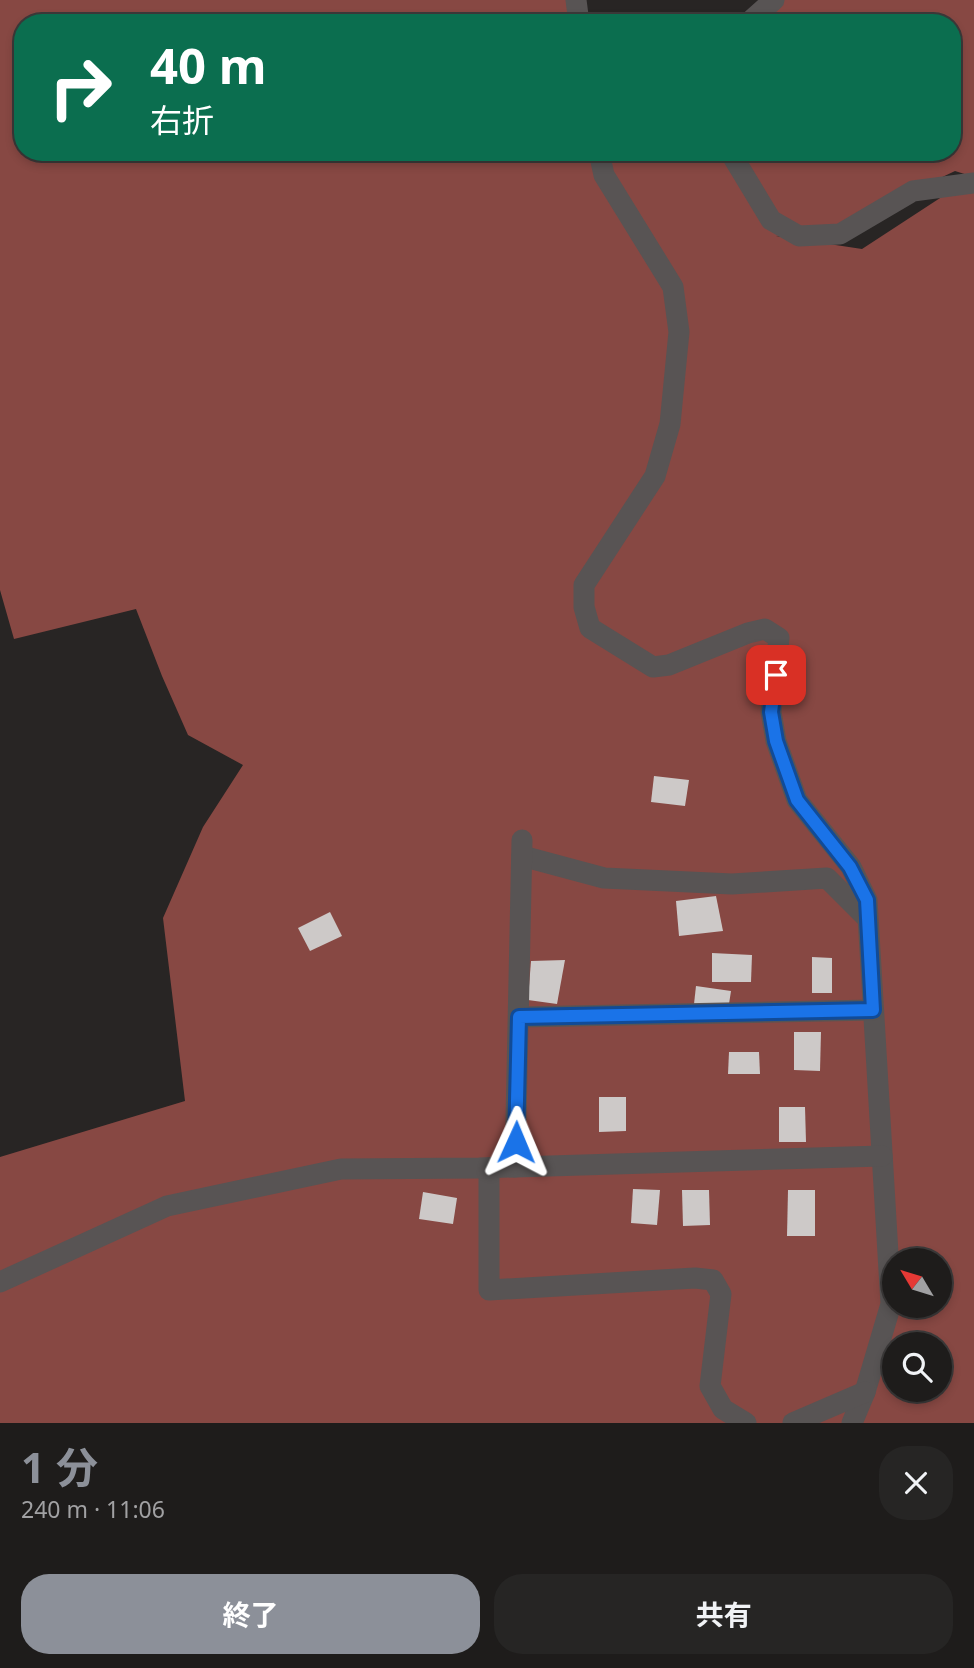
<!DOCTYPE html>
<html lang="ja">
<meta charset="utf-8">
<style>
body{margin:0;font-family:"Noto Sans","Noto Sans JP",sans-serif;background:#262524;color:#f1f3f6;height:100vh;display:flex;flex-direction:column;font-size:26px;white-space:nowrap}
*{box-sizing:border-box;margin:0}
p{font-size:23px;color:#a1a1a3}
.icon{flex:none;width:38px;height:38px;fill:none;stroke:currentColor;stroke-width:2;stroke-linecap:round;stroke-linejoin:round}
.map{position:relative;height:1423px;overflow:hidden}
.details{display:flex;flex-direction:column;background:#1e1c1b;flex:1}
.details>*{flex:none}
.banner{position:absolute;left:14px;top:14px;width:947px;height:147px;border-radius:28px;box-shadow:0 4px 10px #0003,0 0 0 2px #3c3a3a;background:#0b6e4f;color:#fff;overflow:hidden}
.needle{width:46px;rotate:308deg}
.tools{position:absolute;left:882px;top:1248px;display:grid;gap:14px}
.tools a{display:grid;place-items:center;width:70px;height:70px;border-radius:50%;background:#1e1c1b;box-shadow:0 4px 10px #0003,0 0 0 2px #3c3a3a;font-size:35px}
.pin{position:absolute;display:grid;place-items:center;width:60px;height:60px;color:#fff;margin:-30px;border-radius:14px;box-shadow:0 4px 10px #0006}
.me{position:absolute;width:77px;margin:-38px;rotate:1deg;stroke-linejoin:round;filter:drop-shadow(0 0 5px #0008)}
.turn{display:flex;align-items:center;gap:24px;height:147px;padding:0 21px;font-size:32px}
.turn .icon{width:91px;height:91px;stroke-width:2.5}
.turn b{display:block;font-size:49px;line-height:60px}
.round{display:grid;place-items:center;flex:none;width:74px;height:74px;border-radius:28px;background:#262524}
.summary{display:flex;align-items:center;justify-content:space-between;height:119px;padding:0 21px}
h1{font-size:42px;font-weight:700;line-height:52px;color:#8c9099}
.cta{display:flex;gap:14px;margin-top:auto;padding:14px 21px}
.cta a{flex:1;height:80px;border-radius:28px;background:#8c9099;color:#fff;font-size:28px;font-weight:700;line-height:80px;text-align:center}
.cta a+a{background:#262524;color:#f1f3f6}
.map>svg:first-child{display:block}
.forest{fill:#874843;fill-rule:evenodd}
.building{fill:#cdc9c8}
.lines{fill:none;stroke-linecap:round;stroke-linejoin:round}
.minor{stroke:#585454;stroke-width:21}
.route-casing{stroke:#114b97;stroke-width:18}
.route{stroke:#1a73e8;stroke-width:12}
</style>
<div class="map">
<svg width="974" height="1423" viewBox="0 0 974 1423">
<rect width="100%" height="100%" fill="#282524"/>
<path class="forest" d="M0 0H572L585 23H23V152H952V23H754L777 0H974V177L955 171 913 191 840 234 776 236 862 249 960 185 974 191V1423H0V1157L185 1101 163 918 203 827 243 765 188 735 162 676 136 609 14 639 0 590ZM894 1260H940V1306H894ZM894 1344H940V1390H894Z"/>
<g class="building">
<path d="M654 776 689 780 685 806 651 802Z"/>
<path d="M716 896 723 931 679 936 676 901Z"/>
<path d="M330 912 342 936 310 951 298 928Z"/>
<path d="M712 953 752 955 751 982H712Z"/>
<path d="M812 957 832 958V993H812Z"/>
<path d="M565 960 557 1004 528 1000 531 961Z"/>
<path d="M696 986 731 991 727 1017 693 1013Z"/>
<path d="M794 1032H821L820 1071 794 1070Z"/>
<path d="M729 1052H759L760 1074H728Z"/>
<path d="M599 1097H626V1131L599 1132Z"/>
<path d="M779 1107H805L806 1142H779Z"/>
<path d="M633 1189 660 1190 657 1225 631 1223Z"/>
<path d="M682 1190H709L710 1225 683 1226Z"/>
<path d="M788 1190H815V1236H787Z"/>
<path d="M423 1192 457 1198 453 1224 419 1219Z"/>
</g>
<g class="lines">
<g class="minor">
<path d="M576 0 579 23"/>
<path d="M748 23 774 0"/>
<path d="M599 152 604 175 673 287 679 332 670 424 655 476 584 585V607L590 628 653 667 669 665 748 633 765 629 779 638 771 712 776 741 797 800 851 867 867 900 891 1304 865 1392 852 1423"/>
<path d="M730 152 771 220 799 236 840 234 913 191 974 183"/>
<path d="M522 856 604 878 732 884 827 878 867 918"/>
<path d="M519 1017 873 1010"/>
<path d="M515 1167 522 840"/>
<path d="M489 1168V1290L695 1278 713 1280 721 1294 710 1386 723 1409 746 1423"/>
<path d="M0 1282 167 1206 341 1169 479 1168 882 1156"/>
<path d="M793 1423 865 1392"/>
</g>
</g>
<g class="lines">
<defs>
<path id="route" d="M516 1142 519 1017 873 1010 867 900 850 867 797 800 776 741 771 712 776 675"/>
</defs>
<use href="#route" class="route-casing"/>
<use href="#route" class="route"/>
</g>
</svg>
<div class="tools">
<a><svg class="needle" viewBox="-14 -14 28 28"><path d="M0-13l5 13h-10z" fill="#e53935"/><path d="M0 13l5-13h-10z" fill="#a1a1a3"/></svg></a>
<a><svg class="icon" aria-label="search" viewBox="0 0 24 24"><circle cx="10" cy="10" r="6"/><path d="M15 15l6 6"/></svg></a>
</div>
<div class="pin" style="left:776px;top:675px;background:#d93025"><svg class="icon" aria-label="arrive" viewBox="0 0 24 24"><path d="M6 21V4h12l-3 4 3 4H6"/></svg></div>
<svg class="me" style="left:516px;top:1142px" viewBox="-20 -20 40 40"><path d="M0-17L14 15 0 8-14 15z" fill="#1a73e8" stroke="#fff" stroke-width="4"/></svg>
<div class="banner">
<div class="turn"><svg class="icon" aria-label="right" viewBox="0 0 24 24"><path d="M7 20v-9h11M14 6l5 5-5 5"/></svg><div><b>40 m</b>右折</div></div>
</div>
</div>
<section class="details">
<div class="summary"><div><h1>1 分</h1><p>240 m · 11:06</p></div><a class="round"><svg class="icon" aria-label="close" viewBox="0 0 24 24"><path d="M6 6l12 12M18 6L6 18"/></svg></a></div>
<div class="cta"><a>終了</a><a>共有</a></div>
</section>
